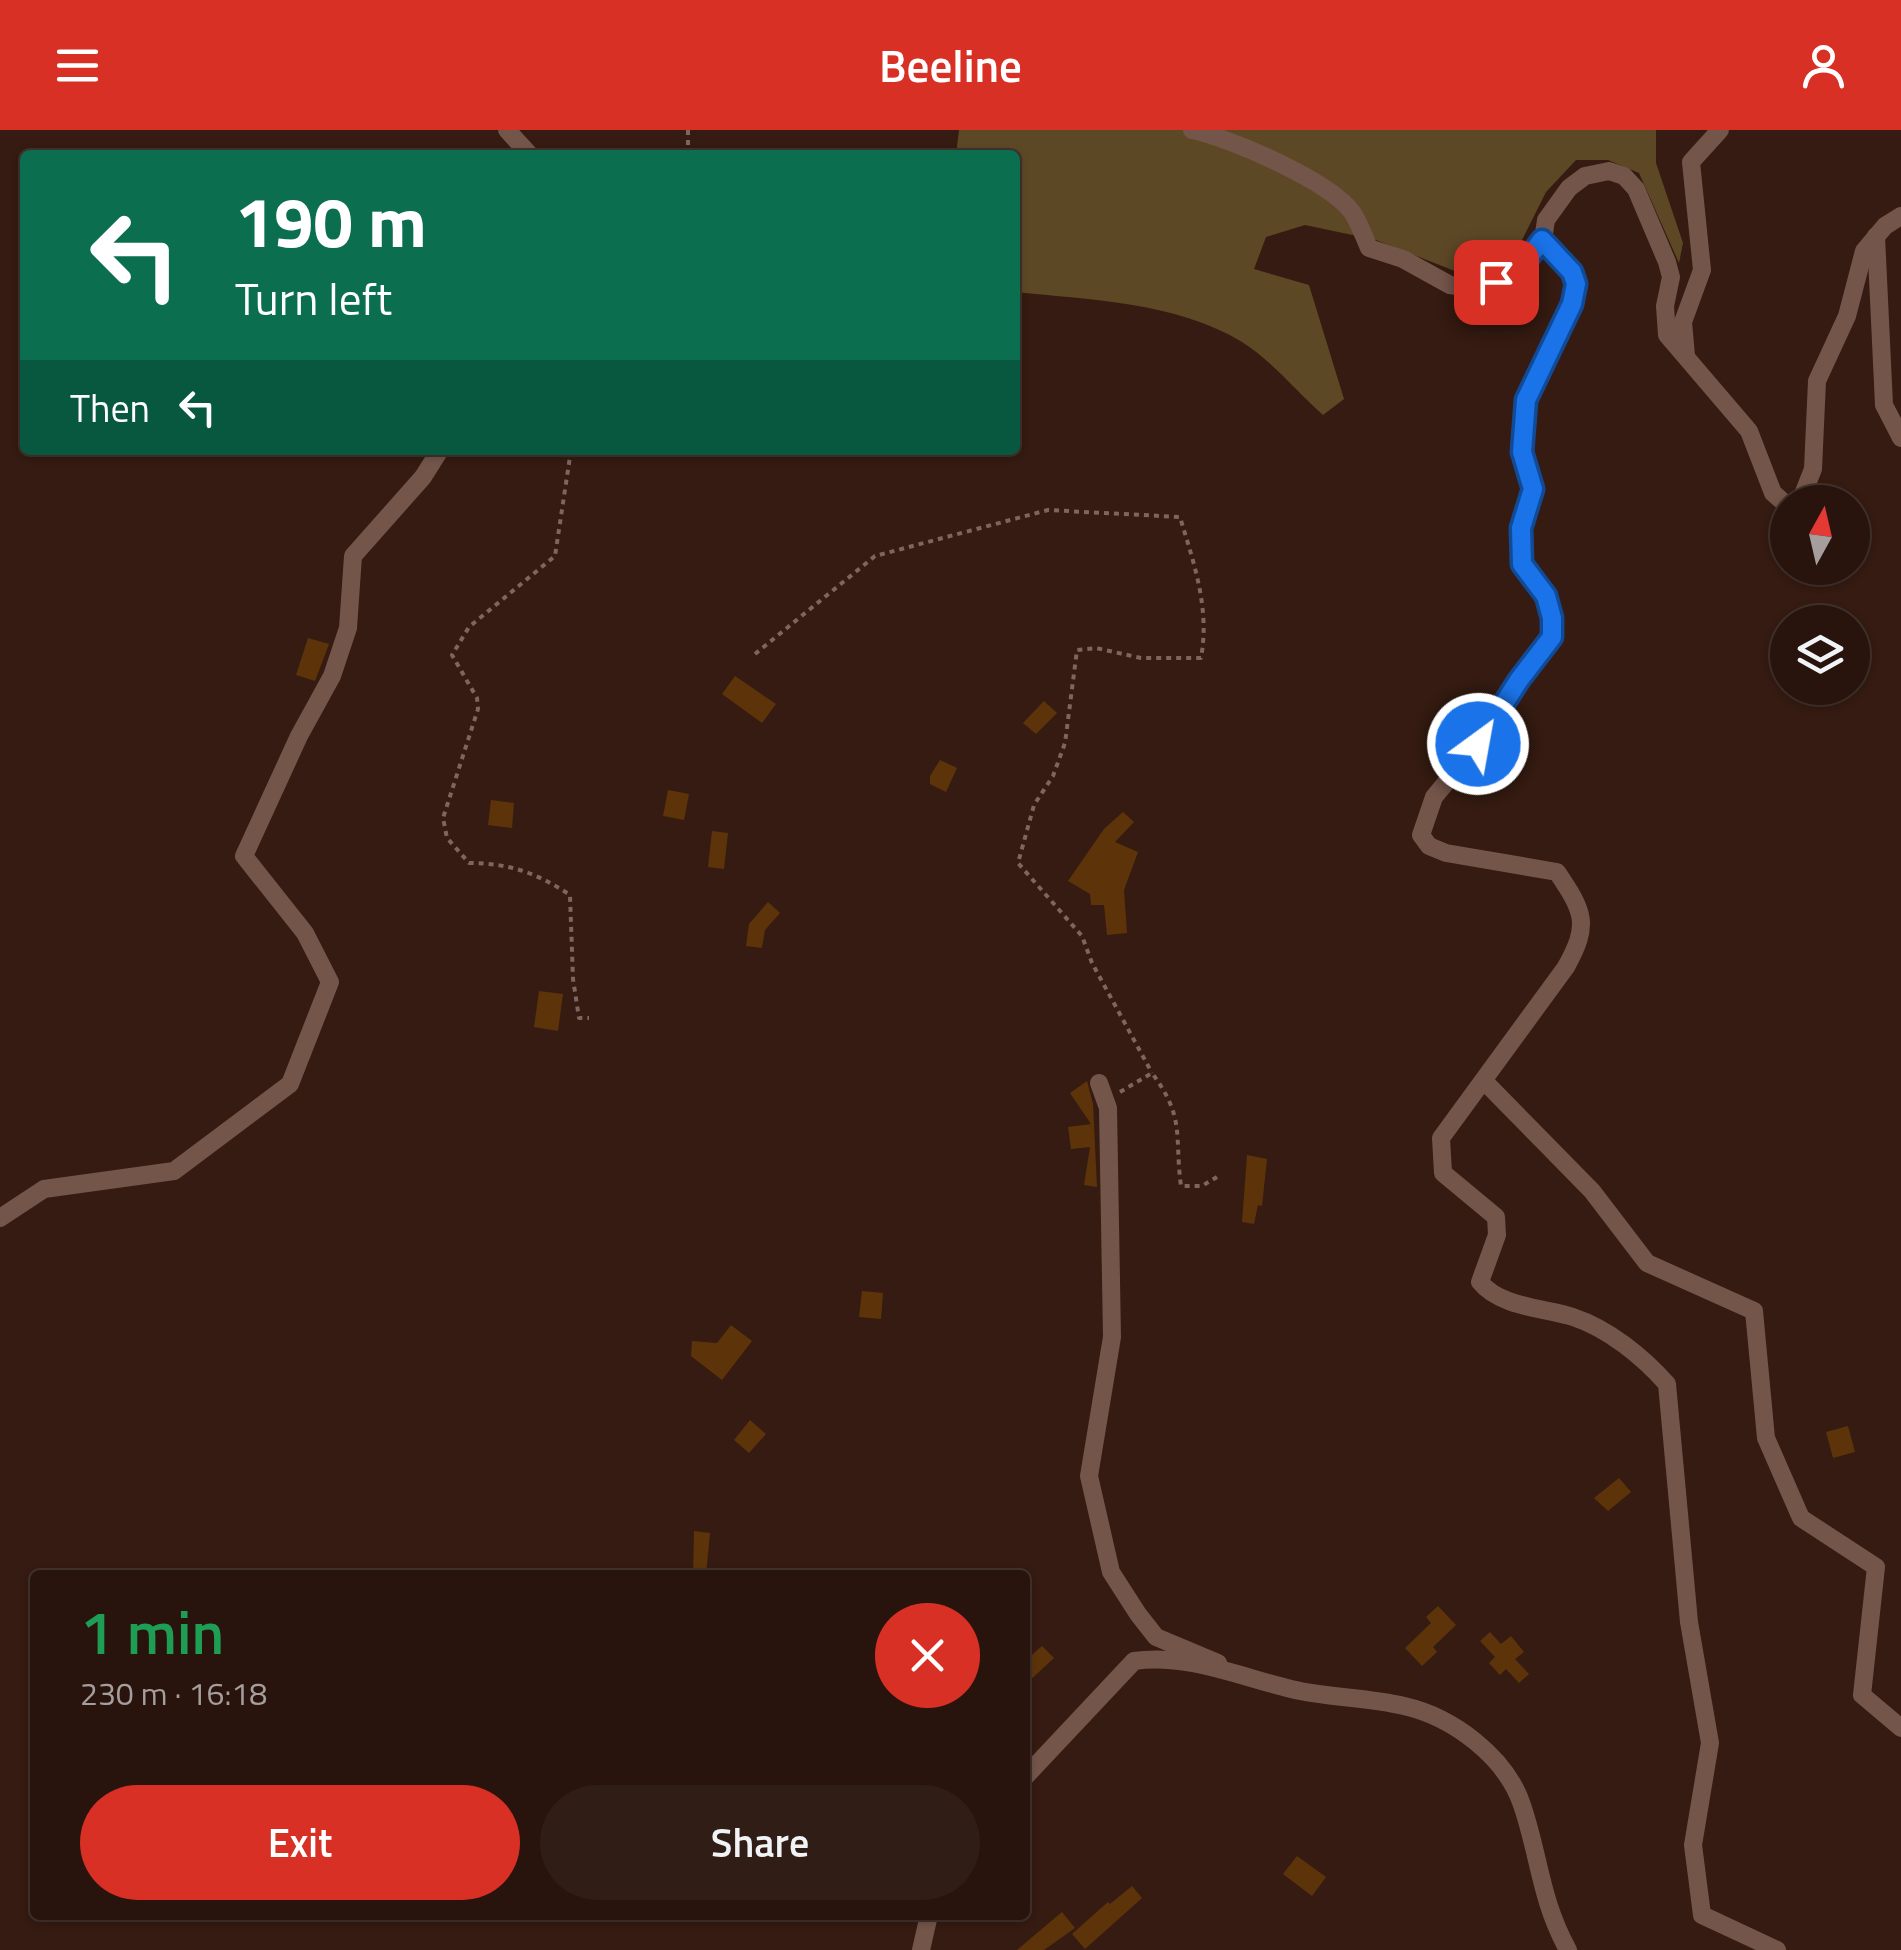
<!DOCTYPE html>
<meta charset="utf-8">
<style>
body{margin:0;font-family:"Titillium Web",sans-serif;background:#301d16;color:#f1f3f6;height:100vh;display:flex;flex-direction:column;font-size:38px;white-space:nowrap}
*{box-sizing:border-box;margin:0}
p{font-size:32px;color:#a59e9d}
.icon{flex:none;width:55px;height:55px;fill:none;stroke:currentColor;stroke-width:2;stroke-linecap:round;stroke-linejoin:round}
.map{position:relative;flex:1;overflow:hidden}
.panel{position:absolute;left:30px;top:1440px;width:1000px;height:350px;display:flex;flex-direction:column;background:#28140d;border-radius:10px;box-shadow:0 2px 8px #0004,0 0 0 2px #44332e}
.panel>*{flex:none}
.hud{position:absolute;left:20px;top:20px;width:1000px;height:305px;border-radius:10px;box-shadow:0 2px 8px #0004,0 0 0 2px #44332e;background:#0b6e4f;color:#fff;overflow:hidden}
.needle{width:65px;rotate:8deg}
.buttons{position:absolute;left:1770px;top:355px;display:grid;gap:20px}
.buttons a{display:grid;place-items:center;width:100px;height:100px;border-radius:50%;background:#28140d;box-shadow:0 2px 8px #0004,0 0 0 2px #44332e;font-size:50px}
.pin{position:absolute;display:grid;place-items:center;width:85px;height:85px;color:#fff;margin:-42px;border-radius:20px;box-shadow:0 5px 15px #0006}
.me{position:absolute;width:110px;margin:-55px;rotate:32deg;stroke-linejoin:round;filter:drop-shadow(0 0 8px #0008)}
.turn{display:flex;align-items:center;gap:35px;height:210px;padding:0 50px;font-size:45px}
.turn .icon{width:130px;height:130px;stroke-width:2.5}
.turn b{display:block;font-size:70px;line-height:85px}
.then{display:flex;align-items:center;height:95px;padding:0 50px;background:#0003;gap:20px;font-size:38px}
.round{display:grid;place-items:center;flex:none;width:105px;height:105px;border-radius:52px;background:#301d16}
.summary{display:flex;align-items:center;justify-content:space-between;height:170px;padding:0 50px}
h1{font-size:60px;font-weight:600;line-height:75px;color:#1e9e55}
.button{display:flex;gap:20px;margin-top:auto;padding:20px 50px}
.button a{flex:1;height:115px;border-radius:60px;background:#d93025;color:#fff;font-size:40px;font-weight:600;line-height:115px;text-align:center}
.button a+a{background:#301d16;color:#f1f3f6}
header{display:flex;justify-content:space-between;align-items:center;height:130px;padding:0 50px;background:#d93025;color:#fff;font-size:45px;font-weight:600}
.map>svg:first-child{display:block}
.green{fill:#5d4826}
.building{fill:#5d340a}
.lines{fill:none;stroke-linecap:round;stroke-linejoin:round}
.path{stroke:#7d665e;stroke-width:4;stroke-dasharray:5 5;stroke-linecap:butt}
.minor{stroke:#74554a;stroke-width:18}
.route-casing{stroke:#114b97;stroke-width:25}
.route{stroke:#1a73e8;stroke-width:18}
</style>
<header><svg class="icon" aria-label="menu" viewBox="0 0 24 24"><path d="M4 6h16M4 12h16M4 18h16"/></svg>Beeline<svg class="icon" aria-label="person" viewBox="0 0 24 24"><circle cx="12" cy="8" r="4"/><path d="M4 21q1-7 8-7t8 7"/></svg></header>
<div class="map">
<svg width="1901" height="1820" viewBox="0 0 1901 1820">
<rect width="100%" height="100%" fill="#351b11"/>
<path class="green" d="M959 0H1656V33L1683 113 1679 133 1639 43 1608 30H1576L1546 62 1510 134 1470 147 1376 110 1305 95 1266 107 1254 139 1309 155 1344 269 1323 285C1297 262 1271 230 1242 212 1176 172 1090 170 1015 162V25H956Z"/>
<g class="building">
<path d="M308 508 329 514 315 551 296 545Z"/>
<path d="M735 546 776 574 762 593 722 564Z"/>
<path d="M1044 571 1057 583 1036 604 1023 593Z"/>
<path d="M940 630 957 638 946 662 930 654V646Z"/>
<path d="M668 660 689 664 684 690 663 686Z"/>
<path d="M491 670 514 673 512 698 488 695Z"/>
<path d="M1123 682 1134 692 1115 712 1138 722 1124 760 1127 803 1107 805 1104 775H1091L1090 764 1068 751 1104 699Z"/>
<path d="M712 701 728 703 724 739 708 737Z"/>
<path d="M768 772 780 783 765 800 762 818 746 816 749 794Z"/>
<path d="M539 861 563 864 558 901 534 897Z"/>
<path d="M1087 951 1093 974 1097 1057 1084 1055 1090 1017 1071 1019 1068 997 1091 994 1070 963Z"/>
<path d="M1247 1025 1267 1029 1262 1076 1258 1075 1254 1094 1242 1092Z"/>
<path d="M862 1161 883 1163 881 1189 859 1187Z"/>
<path d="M731 1195 752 1211 722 1250 691 1226 692 1211 717 1213Z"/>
<path d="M750 1290 766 1304 749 1323 734 1310Z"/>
<path d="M1848 1296 1855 1322 1833 1328 1826 1302Z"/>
<path d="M1619 1348 1631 1362 1608 1381 1594 1368Z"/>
<path d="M694 1401 710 1403 706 1445H693Z"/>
<path d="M1438 1476 1456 1495 1433 1517 1437 1522 1422 1536 1405 1518 1431 1493 1426 1487Z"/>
<path d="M1490 1502 1501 1514 1511 1506 1524 1522 1515 1529 1529 1544 1519 1553 1506 1539 1500 1545 1489 1533 1495 1527 1480 1511Z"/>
<path d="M1042 1516 1054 1528 1025 1555V1531Z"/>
<path d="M1297 1726 1326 1747 1312 1766 1283 1744Z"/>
<path d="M1132 1756 1142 1768 1085 1819 1072 1804 1108 1772 1110 1774Z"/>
<path d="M1062 1782 1075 1798 1044 1820H1017Z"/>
</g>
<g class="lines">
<g class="path">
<path d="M688 0V25"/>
<path d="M571 320 555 426 469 497 452 525 477 568 478 579 443 688 447 708 469 733C509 733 537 743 570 765L573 849 579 888H589"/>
<path d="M755 524 875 426 1048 380 1180 387C1194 434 1210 478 1201 528H1141L1096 518 1077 520 1065 613 1053 646 1034 675 1018 733 1082 806 1092 833 1152 943"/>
<path d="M1120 962 1152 943C1186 989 1174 1005 1181 1056H1202L1217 1047"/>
</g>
<g class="minor">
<path d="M507 0 530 25"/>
<path d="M1192 0C1231 8 1329 51 1352 82 1359 92 1364 107 1369 118L1403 129 1450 155 1477 159 1516 144 1529 131 1543 110 1546 90 1569 58 1585 46 1609 41 1624 46 1636 59 1667 132 1671 147 1665 176 1667 205 1749 301 1773 363 1788 376"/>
<path d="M1876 106 1884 275 1901 308"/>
<path d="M1543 110 1572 142 1576 154 1572 175 1526 270 1522 323 1533 359 1521 398 1522 434 1545 466 1552 488V507L1519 550 1478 614 1434 667 1421 705 1429 716 1446 723 1557 742C1584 782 1590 794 1566 837L1441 1008 1443 1043 1496 1087 1497 1105 1480 1152C1500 1177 1544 1178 1573 1187 1609 1199 1643 1227 1667 1254L1689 1492 1710 1613 1693 1715 1702 1785 1777 1820"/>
<path d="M1686 226 1683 192 1702 140 1691 32 1720 0"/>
<path d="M1800 372 1813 339 1817 251 1847 186 1864 121 1885 96 1901 86"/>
<path d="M1485 952 1592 1061 1647 1133 1754 1181 1766 1308 1801 1388 1876 1437 1862 1565 1901 1598"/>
<path d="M1099 953 1108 978 1112 1207 1089 1346 1111 1442 1138 1484 1156 1507 1218 1533"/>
<path d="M0 1088 44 1059 174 1041 290 954 330 852 305 803 244 726 299 606 332 546 348 498 353 426 423 347 440 320"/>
<path d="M1025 1647 1134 1531C1186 1523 1241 1547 1291 1559 1328 1568 1367 1567 1404 1576 1453 1587 1506 1627 1522 1675 1540 1728 1540 1769 1568 1820"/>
<path d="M921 1820 929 1785"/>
</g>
</g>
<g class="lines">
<defs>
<path id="route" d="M1478 614 1519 550 1552 507V488L1546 466 1522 434 1521 398 1533 359 1522 322 1526 270 1572 174 1576 154 1572 142 1542 110 1516 144 1496 152"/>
</defs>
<use href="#route" class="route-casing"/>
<use href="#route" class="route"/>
</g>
</svg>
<div class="buttons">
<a><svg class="needle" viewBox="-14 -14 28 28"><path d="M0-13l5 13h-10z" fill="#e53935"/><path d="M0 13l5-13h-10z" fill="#a59e9d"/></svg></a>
<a><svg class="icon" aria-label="layers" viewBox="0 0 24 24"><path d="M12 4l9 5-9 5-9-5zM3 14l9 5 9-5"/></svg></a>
</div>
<div class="pin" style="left:1496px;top:152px;background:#d93025"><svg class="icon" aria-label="arrive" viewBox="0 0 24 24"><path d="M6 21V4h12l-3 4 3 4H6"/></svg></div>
<svg class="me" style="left:1478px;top:614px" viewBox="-20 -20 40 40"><circle r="17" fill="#1a73e8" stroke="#fff" stroke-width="3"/><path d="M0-11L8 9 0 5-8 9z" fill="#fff"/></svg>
<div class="hud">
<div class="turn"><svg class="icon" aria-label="left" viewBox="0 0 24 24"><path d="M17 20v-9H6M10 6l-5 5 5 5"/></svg><div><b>190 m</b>Turn left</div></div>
<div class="then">Then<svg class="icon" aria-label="left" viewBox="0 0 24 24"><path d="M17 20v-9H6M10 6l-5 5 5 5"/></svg></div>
</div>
<section class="panel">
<div class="summary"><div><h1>1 min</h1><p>230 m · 16:18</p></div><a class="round" style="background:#d93025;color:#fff"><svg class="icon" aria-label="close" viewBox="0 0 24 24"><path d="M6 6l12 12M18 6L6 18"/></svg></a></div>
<div class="button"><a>Exit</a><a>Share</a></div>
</section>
</div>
